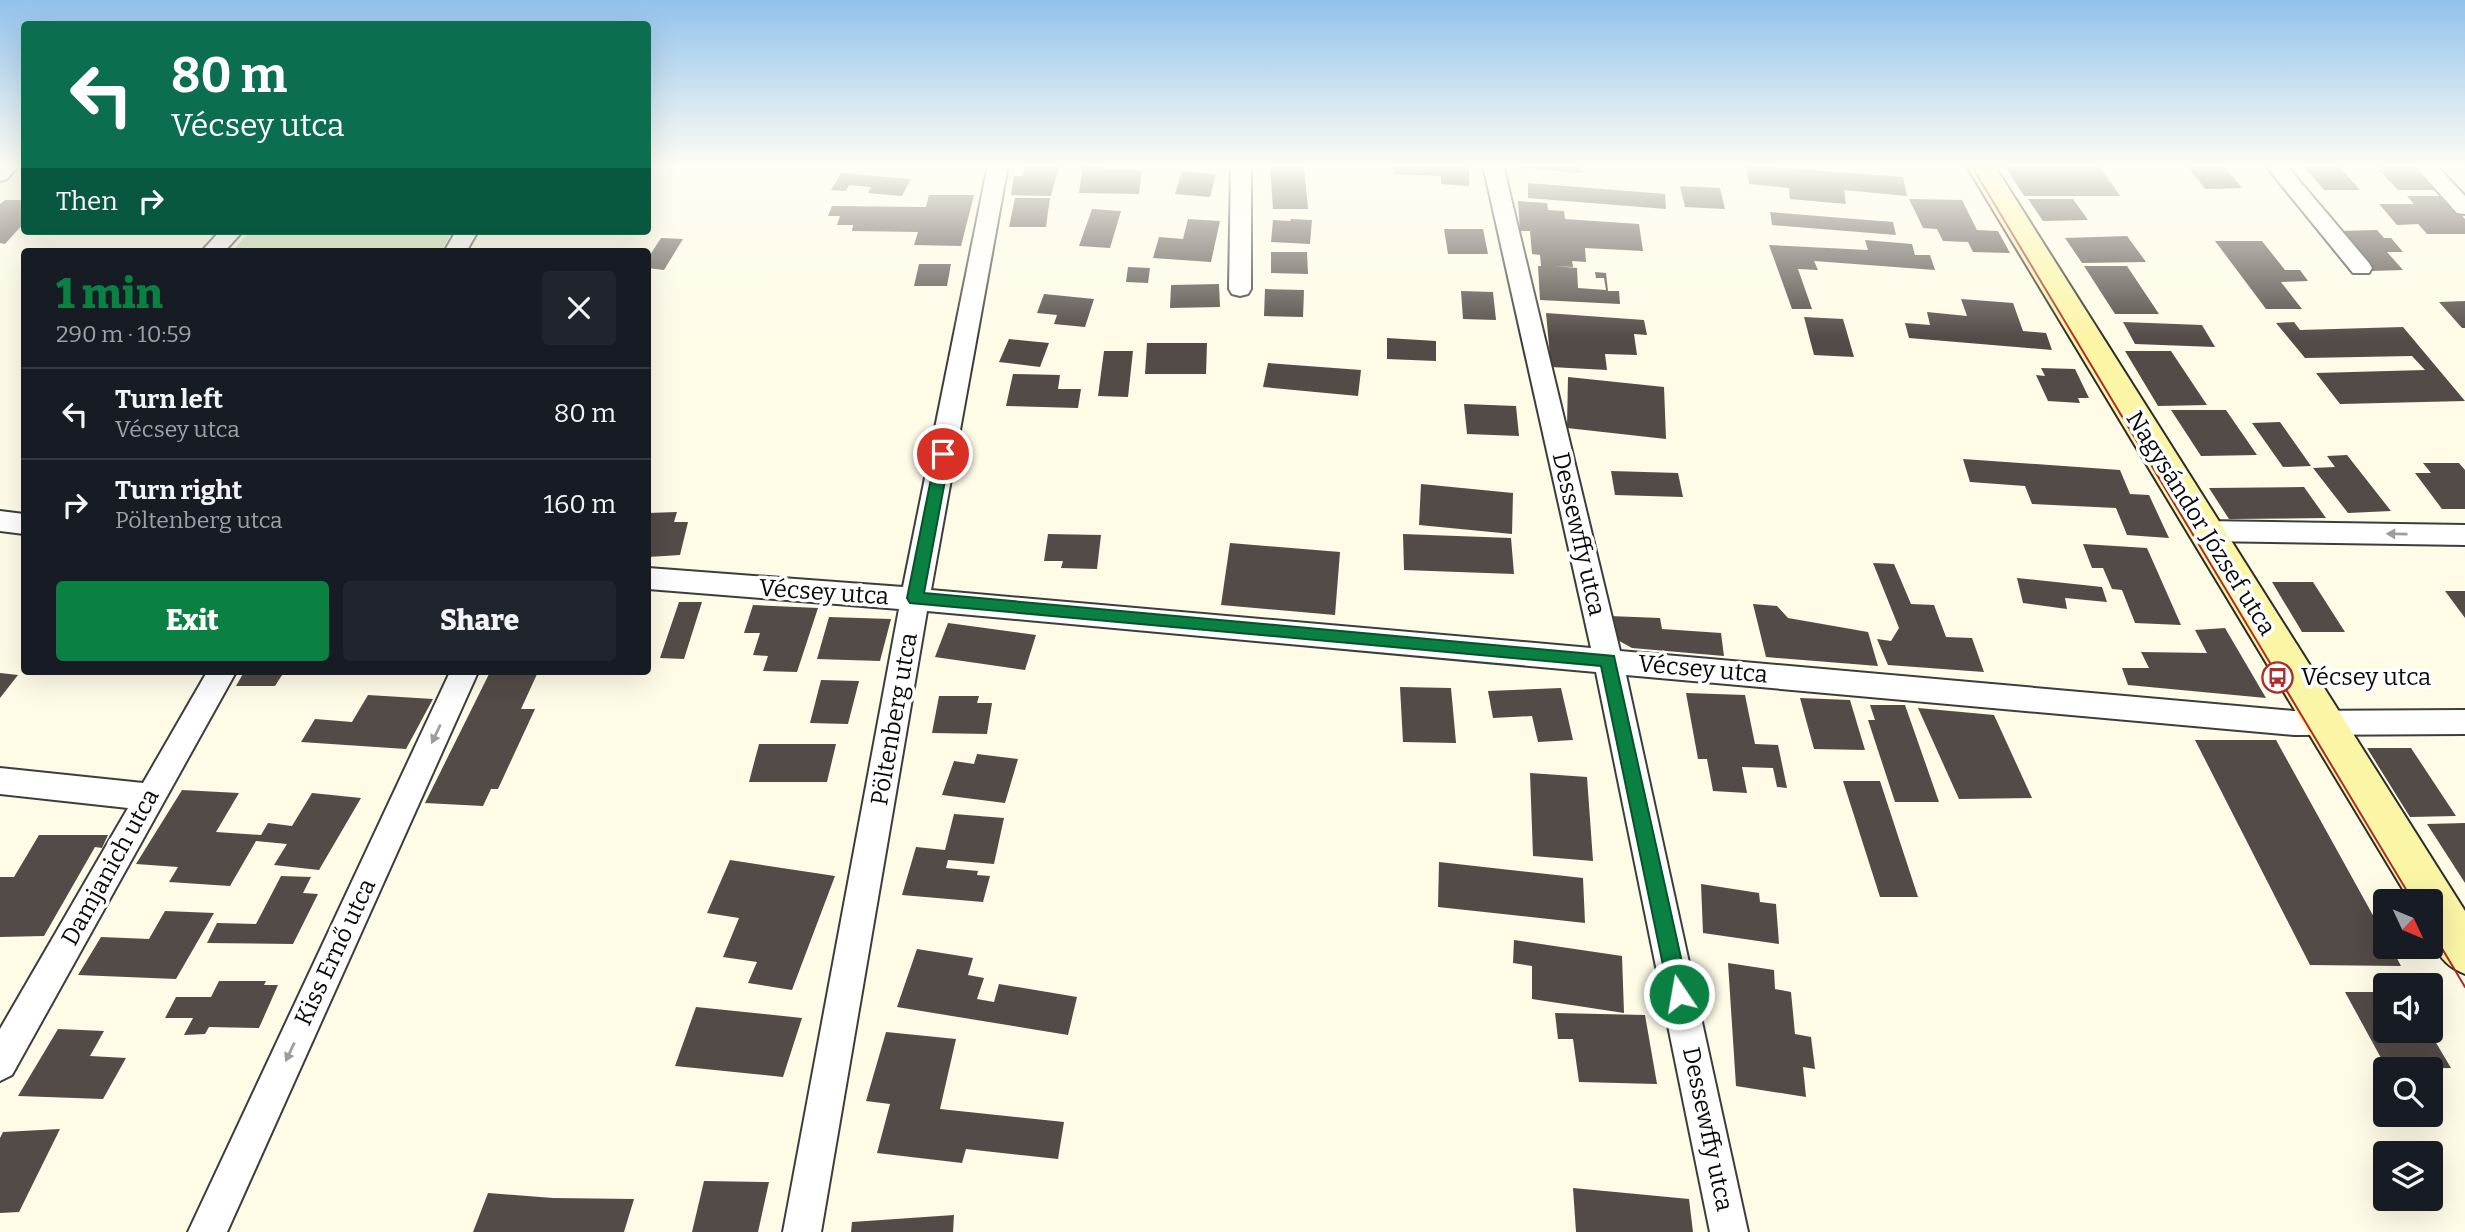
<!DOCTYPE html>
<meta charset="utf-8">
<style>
body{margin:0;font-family:Bitter,serif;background:#20242c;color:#f1f3f6;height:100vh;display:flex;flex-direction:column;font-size:26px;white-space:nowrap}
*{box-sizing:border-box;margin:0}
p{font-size:23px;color:#9ea1a6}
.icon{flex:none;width:38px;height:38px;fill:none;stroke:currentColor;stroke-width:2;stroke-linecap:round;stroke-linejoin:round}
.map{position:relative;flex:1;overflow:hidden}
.panel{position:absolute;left:21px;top:248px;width:630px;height:427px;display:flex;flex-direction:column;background:#171b24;border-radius:7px;box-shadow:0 7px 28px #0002}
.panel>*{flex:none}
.banner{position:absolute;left:21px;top:21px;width:630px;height:214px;border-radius:7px;box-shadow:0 7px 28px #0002;background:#0b6e4f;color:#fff;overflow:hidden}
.needle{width:46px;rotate:134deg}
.tools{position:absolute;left:2373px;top:889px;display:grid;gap:14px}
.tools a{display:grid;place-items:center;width:70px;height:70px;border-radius:7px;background:#171b24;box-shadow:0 7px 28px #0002;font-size:35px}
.pin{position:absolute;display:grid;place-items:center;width:60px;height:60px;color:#fff;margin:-30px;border:4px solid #fff;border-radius:50%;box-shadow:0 2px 7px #0007}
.me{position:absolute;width:77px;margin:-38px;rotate:348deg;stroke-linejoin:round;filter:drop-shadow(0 0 5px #0008)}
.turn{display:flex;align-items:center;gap:24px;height:147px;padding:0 35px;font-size:32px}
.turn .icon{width:91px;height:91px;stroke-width:2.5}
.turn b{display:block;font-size:49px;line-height:60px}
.then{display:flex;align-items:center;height:66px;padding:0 35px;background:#0003;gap:14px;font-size:26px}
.round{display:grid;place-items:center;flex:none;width:74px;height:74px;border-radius:7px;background:#20242c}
.headline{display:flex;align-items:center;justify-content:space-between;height:119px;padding:0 35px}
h1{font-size:42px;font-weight:800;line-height:52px;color:#0b8043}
.primary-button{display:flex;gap:14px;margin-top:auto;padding:14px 35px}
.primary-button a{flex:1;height:80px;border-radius:7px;background:#0b8043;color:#fff;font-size:28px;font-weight:800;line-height:80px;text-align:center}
.primary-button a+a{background:#20242c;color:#f1f3f6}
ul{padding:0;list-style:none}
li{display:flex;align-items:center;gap:21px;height:91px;padding:0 35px;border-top:2px solid #363941}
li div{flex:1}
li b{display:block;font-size:26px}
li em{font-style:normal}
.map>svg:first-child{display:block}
.green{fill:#cbe5b4}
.building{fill:#524b47}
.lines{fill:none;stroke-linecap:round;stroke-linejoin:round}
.street-casing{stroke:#3d3d3d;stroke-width:4}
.secondary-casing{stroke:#2c2c2c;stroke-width:4}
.street{fill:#fff;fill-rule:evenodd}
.secondary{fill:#fbf5a6;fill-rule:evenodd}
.tram{stroke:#b12b2b;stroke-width:2}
.oneway{fill:#9d9d9d}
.route{fill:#0b8043;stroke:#07532c;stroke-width:2}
.labels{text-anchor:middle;stroke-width:7;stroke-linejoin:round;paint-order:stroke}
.street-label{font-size:24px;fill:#0a0a0a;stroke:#fff}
.poi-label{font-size:24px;fill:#0a0a0a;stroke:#fff;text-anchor:start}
</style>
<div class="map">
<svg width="2465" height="1232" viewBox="0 0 2465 1232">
<rect width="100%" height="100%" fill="#fefbe7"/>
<path class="green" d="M251 231H434L452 232 441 252H231Z"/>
<g class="building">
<path d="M1083 165H1105V169L1142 170 1139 194 1079 193Z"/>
<path d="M1270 165H1304L1308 209H1273Z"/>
<path d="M1393 165 1469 167V186L1441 184V176L1393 174Z"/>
<path d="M1522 165H1581L1582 173 1522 168Z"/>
<path d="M1746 165 1903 177 1907 196 1844 190 1846 204 1790 199 1789 188 1749 184Z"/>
<path d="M2004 165H2099L2120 196H2024Z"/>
<path d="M2186 165H2223L2242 188 2205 189Z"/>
<path d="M2303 165H2338L2360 190H2324Z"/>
<path d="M2380 165H2418L2442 190H2398L2379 170H2384Z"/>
<path d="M1025 166H1059L1051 196 1011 195 1014 176H1023Z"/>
<path d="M1182 171 1216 174 1210 197 1175 194Z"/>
<path d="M841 173 911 179 902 196 868 193 871 187 849 185 846 191 831 190Z"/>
<path d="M1528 183 1665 194 1666 209 1528 198Z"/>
<path d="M1680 186 1720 188 1725 209 1685 207Z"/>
<path d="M929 195H974L961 246 914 245 918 232 852 231 853 225H837L840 216H828L832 206 926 207Z"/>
<path d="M2407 196H2443L2465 219V234H2427L2418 224 2397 225 2379 204H2414Z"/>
<path d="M1015 198H1050L1046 227H1009Z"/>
<path d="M1909 199 1962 200 1977 230 1998 231 2010 253 1973 252 1968 242 1943 241 1937 229 1923 228Z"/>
<path d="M2028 199H2073L2088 220 2043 221Z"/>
<path d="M5 200H24V223L5 244 0 243V204Z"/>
<path d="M1518 201 1547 203 1548 210 1564 211 1565 219 1639 224 1643 251 1585 248 1586 262 1572 261 1573 267 1555 266 1577 268 1578 288 1606 290 1604 278H1596L1595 272 1606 273 1608 291H1619L1620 304 1540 300 1538 266H1541L1540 255 1532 254 1530 231H1520Z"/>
<path d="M1092 209 1121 211 1110 248 1079 246Z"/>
<path d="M1770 212 1893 222 1896 235 1772 225Z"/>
<path d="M1188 219 1220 221 1211 262 1153 258 1159 237 1183 239Z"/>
<path d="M1291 219 1312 220 1310 244 1271 242 1273 220 1290 221Z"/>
<path d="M1444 229H1483L1488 254H1448Z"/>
<path d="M2377 230 2384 238H2391L2403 252H2387L2403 270 2372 271 2337 231Z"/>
<path d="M2127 236 2146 262 2082 263 2065 238Z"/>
<path d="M661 238 683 239 664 270 648 268V258Z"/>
<path d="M1865 240 1912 244 1915 255H1930L1935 270 1814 261 1818 270 1798 269 1812 309H1792L1769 245 1868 250Z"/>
<path d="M2215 241H2262L2285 270H2300L2308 281 2281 282 2302 309H2266Z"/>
<path d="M1271 252H1307L1308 274 1271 273Z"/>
<path d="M919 264H951L947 286H914Z"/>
<path d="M2084 266H2127L2159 314H2115Z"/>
<path d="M1128 267 1150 268 1148 283 1126 282Z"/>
<path d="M1219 284 1220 307 1170 308 1171 285Z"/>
<path d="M1265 289 1304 290 1303 317 1264 316Z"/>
<path d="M1461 291 1493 292 1496 320 1463 319Z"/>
<path d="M1044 294 1094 299 1085 327 1054 324 1057 315 1037 313Z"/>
<path d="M1961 299 2013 303 2023 331 2046 333 2052 350 1909 338 1905 323 1930 325 1927 312 1967 316Z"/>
<path d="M2465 301V328H2462L2439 302Z"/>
<path d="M1546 313 1644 320 1647 335 1634 334 1637 355 1605 354 1607 370 1551 367Z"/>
<path d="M1804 317 1843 319 1854 357 1814 355Z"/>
<path d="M2123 322 2202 325 2215 347 2135 344Z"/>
<path d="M2294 322 2300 330 2403 327 2465 401 2340 404 2316 373 2425 370 2412 356 2305 358 2276 323Z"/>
<path d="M1387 338 1436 341V361L1387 359Z"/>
<path d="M1009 339 1049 343 1040 367 999 362Z"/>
<path d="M1147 343H1207L1206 374H1145Z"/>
<path d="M1104 351H1133L1128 397 1098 396Z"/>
<path d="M2125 351H2171L2207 405 2158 406Z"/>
<path d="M1268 363 1361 370 1358 396 1263 387Z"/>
<path d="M2041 368 2075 369 2089 398H2078L2080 403 2048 401 2036 375 2045 376Z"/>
<path d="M1013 374 1060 375 1058 389H1081L1078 408 1006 406Z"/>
<path d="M1568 377 1664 387 1666 439 1567 428Z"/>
<path d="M1464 404 1516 406 1519 436 1467 434Z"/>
<path d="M2171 410H2226L2257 455 2201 456Z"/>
<path d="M2280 422 2311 466 2283 467 2252 423Z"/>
<path d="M2347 455 2391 511 2348 513 2313 468 2335 467 2327 456Z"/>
<path d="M1963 459 2120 470 2130 494 2149 495 2169 538 2127 535 2116 508 2032 504 2025 486 1970 482Z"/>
<path d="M2423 463H2459L2465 470V509H2442L2415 473H2431Z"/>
<path d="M1611 471 1678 473 1683 497 1615 495Z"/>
<path d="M1421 484 1513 493 1512 534 1419 525Z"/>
<path d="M2304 487 2326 518 2229 519 2209 488Z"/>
<path d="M677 512 674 522H688L680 555 648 557V513Z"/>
<path d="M1048 534 1101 535 1097 569 1061 568 1063 561H1044Z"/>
<path d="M1403 534 1511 538 1514 574 1404 570Z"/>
<path d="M1230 543 1340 552 1335 615 1221 605Z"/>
<path d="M2083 544 2147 548 2181 625 2135 623 2122 590 2112 589 2103 568H2092Z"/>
<path d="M1873 563 1894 564 1911 604 1934 605 1946 637 1972 638 1984 672 1888 665 1877 639 1891 641 1899 628Z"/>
<path d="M2017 578 2102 587 2107 602 2065 598 2067 609 2023 603Z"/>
<path d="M2272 582H2313L2345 632H2302Z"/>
<path d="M2445 591H2465V618Z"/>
<path d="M679 602H702L684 659 660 658Z"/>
<path d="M1753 604 1777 606 1788 618 1868 632 1878 666 1766 657Z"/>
<path d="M753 605 818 608 797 672 763 671 768 656 753 655 760 633H744Z"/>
<path d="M1609 616 1660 618 1662 629 1721 633 1724 656 1632 648 1612 637Z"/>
<path d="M829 617 891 619 880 661 817 659Z"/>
<path d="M948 623 1036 635 1025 670 935 657Z"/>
<path d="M2225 628 2266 698 2128 685 2122 668H2149L2141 652 2207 653 2195 630Z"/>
<path d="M244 672H284L275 686H236Z"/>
<path d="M490 672H538L521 709H535L498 789H491L483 806 425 803Z"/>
<path d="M0 673 18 675 0 698Z"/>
<path d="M821 680 859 681 848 724 810 723Z"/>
<path d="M1400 687 1451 688 1456 743 1403 742Z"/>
<path d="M1561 688 1573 740 1538 742 1532 716 1493 718 1488 691Z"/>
<path d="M1686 693 1745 695 1755 744 1778 745 1787 788 1777 787 1773 768 1742 767 1747 793 1713 791 1707 759H1698Z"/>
<path d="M368 695 433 699 406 749 301 742 315 719 352 722Z"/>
<path d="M939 696H979L977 703H992L987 734 932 733Z"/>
<path d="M1800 698 1850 700 1865 750 1814 749Z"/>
<path d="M1870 705H1905L1939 802H1895L1868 720H1875Z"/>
<path d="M1918 708 1994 715 2032 798 1959 799Z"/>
<path d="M2195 740H2276L2385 937V947H2391L2401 966 2310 965Z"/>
<path d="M759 744H836L827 782H749Z"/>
<path d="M2367 748H2411L2456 816 2410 817Z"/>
<path d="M977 754 1018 759 1005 803 942 795 954 761 974 764Z"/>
<path d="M1530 773 1587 777 1593 861 1533 856Z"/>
<path d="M1843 781H1880L1918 897H1880Z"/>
<path d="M182 790 239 793 216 832 261 835 268 823 292 826 312 793 361 798 319 870 274 865 287 844 256 841 230 886 169 882 178 867 136 864Z"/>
<path d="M954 814 1004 818 994 864 948 860 946 868 978 871 977 875 990 876 983 902 902 895 916 847 945 850Z"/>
<path d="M2465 823V883L2427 824Z"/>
<path d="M39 835H108L102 848 95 847 44 936 0 937V877H14Z"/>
<path d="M730 860 835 876 792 990 748 983 757 962 723 957 739 918 707 913Z"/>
<path d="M1439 862 1583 878 1585 923 1438 907Z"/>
<path d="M281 876 311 877 303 893 318 894 293 944 207 943 217 923 256 924Z"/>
<path d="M1701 884 1759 893 1760 902 1776 904 1779 944 1703 933Z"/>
<path d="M165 911 214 913 176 979 78 975 101 937 149 939Z"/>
<path d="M1514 940 1622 956 1624 1013 1532 999V966L1513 963Z"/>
<path d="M917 949 973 958 968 975 984 978 977 999 994 1002 999 984 1077 997 1068 1035 897 1007Z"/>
<path d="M1728 963 1774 970 1775 989 1791 992 1795 1034 1811 1037 1815 1069 1803 1067 1806 1097 1736 1086Z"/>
<path d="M219 981H266L264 985H278L259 1028 209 1027 205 1034 184 1035 193 1018H165L176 997H211Z"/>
<path d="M2345 992H2385V1031H2429L2451 1068 2387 1069Z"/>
<path d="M696 1007 802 1018 783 1077 675 1066Z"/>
<path d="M1555 1013 1645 1015 1657 1084 1579 1082 1573 1039H1558Z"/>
<path d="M58 1029 104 1031 90 1056 126 1058 103 1099 18 1096Z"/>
<path d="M886 1032 956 1039 940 1109 1064 1122 1058 1159 966 1149 962 1163 877 1153 890 1104 866 1101Z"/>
<path d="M60 1129 19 1212 0 1213V1138L3 1132Z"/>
<path d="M704 1181 769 1182 758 1232H692Z"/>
<path d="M1573 1188 1689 1199 1693 1232H1576Z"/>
<path d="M488 1193 553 1198 634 1199 624 1232H473Z"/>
<path d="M954 1215 953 1232H851L852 1222Z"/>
</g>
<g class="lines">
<defs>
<g id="street">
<path d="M0 165H19L7 179 0 181Z"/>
<path d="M988 165H1008L931 590 1591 648 1483 165H1503L1620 651 2294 711 2465 710V734L2294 735 1626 675 1748 1232H1710L1596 672 927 611 821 1232H783L899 609 648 589V568L903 587Z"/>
<path d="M1231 165H1251V289L1248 294 1240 296 1232 294 1229 289Z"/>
<path d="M2265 165H2286L2369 263 2372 268 2369 273H2353Z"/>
<path d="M2414 165H2436L2465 196V214L2457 213Z"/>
<path d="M220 231H243L224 252H201Z"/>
<path d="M456 231H478L466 252H444Z"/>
<path d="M0 511 24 514V534L0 531Z"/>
<path d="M2204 521 2465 525V545L2204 541 2195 538 2191 531 2195 524Z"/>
<path d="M207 672H236L12 1075 0 1081V1029L128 808 0 794V768L143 783Z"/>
<path d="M450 672H478L227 1232H188Z"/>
</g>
<path id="secondary" d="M1966 165H1994L2465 911V974C2430 960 2431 934 2431 901H2410Z"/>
</defs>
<use href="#street" class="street-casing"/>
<use href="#secondary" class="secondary-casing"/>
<use href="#street" class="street"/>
<use href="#secondary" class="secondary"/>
<g class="tram">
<path d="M1971 165 2413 901"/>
<path d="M2431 930 2465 987"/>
</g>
</g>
<defs><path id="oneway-solid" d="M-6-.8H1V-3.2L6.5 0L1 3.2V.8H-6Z" transform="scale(1.75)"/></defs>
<g class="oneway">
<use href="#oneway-solid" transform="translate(2397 534) rotate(-179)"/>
<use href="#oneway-solid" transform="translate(436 734) rotate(115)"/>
<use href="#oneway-solid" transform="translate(290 1052) rotate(115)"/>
</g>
<linearGradient id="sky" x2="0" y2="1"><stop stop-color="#91c2ec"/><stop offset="0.49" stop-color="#fffdf4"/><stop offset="1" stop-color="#fffdf4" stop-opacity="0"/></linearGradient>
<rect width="2465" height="338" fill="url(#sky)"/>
<path class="route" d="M943 449 950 454 924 593 1614 656 1689 994 1686 1001 1679 1004 1672 1001 1669 994 1601 666 910 603 907 598 936 454Z"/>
<defs>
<symbol id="bus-ring" viewBox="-11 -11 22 22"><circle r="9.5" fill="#fff" stroke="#b12b2b" stroke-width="1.5"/><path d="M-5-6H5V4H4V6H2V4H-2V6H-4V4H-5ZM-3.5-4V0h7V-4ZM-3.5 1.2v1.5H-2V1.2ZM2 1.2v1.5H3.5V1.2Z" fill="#b12b2b"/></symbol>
</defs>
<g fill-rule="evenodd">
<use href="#bus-ring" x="2260" y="660" width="35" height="35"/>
</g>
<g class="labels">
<g class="street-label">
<text transform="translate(2201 523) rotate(58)" y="8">Nagysándor József utca</text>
<text transform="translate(1579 534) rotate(77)" y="8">Dessewffy utca</text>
<text transform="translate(824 592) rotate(4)" y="8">Vécsey utca</text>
<text transform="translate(1703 669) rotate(5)" y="8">Vécsey utca</text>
<text transform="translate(894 719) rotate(-80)" y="8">Pöltenberg utca</text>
<text transform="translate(110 867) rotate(-61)" y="8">Damjanich utca</text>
<text transform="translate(335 952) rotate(-65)" y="8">Kiss Ernő utca</text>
<text transform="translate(1708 1129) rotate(78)" y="8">Dessewffy utca</text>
</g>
<g class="poi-label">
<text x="2301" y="685">Vécsey utca</text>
</g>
</g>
</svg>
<div class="tools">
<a><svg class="needle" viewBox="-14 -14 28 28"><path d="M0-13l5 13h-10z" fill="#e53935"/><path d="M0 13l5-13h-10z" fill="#9ea1a6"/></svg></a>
<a><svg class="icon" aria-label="sound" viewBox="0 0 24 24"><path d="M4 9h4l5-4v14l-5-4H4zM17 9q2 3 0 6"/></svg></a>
<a><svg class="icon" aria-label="search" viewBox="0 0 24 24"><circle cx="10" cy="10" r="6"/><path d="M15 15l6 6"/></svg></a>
<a><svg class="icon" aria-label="layers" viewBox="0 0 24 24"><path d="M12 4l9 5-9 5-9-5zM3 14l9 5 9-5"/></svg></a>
</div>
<div class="pin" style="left:943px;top:454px;background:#d93025"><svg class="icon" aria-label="arrive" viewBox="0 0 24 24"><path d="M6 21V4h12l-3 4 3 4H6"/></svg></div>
<svg class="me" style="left:1679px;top:994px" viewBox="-20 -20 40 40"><circle r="17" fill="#0b8043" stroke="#fff" stroke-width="3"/><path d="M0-11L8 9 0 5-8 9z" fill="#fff"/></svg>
<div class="banner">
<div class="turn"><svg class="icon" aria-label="left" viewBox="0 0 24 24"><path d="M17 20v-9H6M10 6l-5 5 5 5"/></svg><div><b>80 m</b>Vécsey utca</div></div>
<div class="then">Then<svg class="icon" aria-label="right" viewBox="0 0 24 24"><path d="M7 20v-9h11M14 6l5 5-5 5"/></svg></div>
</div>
<section class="panel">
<div class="headline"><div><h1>1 min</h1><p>290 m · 10:59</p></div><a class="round"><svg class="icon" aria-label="close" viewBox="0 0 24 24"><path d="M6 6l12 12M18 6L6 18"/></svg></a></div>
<ul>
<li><svg class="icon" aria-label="left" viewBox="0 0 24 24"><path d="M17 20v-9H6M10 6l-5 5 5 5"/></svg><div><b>Turn left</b><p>Vécsey utca</p></div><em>80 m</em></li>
<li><svg class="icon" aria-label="right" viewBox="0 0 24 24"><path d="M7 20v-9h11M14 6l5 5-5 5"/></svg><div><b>Turn right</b><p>Pöltenberg utca</p></div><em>160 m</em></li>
</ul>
<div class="primary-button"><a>Exit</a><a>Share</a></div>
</section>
</div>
